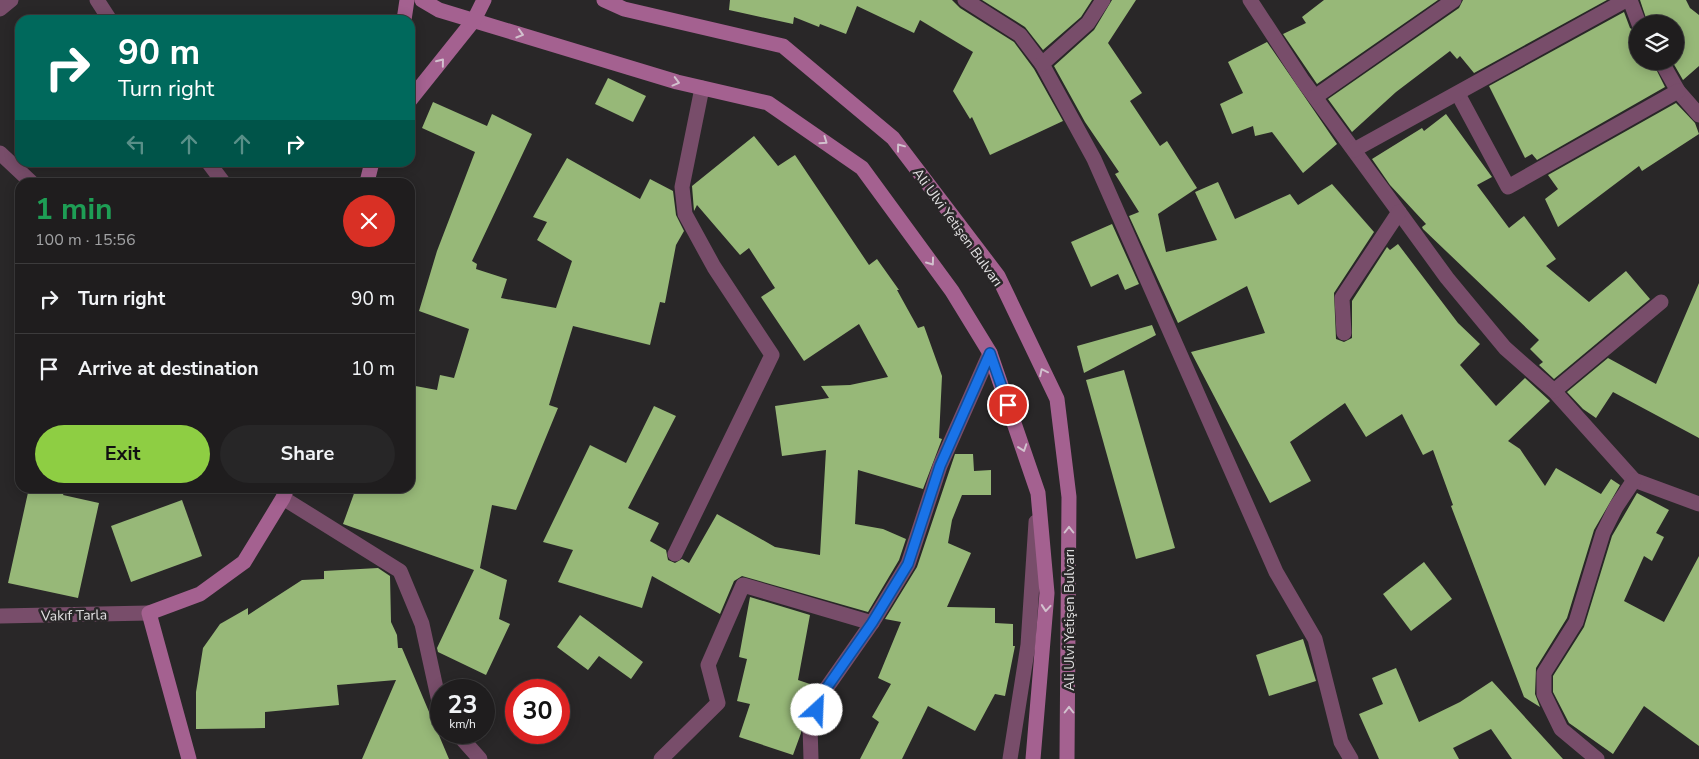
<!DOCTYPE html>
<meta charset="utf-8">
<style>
body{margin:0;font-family:"Nunito Sans",sans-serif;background:#272627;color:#f1f3f6;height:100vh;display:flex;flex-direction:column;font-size:19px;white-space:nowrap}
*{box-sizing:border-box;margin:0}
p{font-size:16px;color:#a1a2a4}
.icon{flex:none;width:28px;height:28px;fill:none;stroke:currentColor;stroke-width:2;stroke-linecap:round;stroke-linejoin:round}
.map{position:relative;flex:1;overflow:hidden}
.panel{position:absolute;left:15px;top:178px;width:400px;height:315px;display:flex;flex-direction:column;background:#1f1d1e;border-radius:15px;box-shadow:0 2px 12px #0003,0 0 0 1px #3c3b3c}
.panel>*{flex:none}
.hud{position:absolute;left:15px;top:15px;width:400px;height:152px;border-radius:15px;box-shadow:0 2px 12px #0003,0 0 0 1px #3c3b3c;background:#00695c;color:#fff;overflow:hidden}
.tools{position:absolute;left:1629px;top:15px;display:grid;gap:10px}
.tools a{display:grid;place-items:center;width:55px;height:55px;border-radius:50%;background:#1f1d1e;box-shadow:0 2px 12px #0003,0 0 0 1px #3c3b3c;font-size:25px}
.speed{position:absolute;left:430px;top:679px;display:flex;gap:10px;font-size:25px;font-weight:700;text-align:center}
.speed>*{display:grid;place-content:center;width:65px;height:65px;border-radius:50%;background:#1f1d1e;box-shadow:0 2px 12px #0003,0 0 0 1px #3c3b3c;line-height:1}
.speed small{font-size:12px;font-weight:400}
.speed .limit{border:8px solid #d22;background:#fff;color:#111}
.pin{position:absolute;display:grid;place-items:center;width:42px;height:42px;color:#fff;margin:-21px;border:2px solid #fff;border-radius:50%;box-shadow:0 1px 5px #0007}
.me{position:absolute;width:55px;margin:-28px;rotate:25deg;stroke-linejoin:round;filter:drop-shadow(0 0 4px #0008)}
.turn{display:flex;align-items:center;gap:18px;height:105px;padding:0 20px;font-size:22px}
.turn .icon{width:65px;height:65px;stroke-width:2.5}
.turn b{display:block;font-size:35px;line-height:42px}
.lanes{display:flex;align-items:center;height:48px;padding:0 20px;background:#0003;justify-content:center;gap:25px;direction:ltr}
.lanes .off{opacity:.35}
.round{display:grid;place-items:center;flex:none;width:52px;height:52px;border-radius:26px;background:#272627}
.headline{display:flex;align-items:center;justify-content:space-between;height:85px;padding:0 20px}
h1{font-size:30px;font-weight:700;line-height:38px;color:#1e9e55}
.action{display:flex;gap:10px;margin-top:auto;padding:10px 20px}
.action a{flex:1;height:58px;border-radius:30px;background:#8ece43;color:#111;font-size:20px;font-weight:700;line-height:58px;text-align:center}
.action a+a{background:#272627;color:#f1f3f6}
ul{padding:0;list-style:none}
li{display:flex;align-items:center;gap:15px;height:70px;padding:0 20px;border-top:1px solid #3c3b3c}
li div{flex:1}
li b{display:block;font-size:19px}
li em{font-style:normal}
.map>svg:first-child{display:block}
.building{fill:#97b878}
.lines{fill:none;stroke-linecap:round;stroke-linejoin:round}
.street{stroke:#784d6a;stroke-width:15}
.secondary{stroke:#a46190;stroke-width:15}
.oneway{stroke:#d2c1ce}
.route-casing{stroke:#114b97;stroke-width:12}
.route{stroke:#1a73e8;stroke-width:9}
.labels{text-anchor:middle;stroke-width:5;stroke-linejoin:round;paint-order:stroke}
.street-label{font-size:14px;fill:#e2e1e2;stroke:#292728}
</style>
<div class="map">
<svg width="1699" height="759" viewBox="0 0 1699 759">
<rect width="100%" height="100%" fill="#292728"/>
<g class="building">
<path d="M730 0H952L960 8 1014 42 1034 69 1063 121 990 155 972 117 970 119 953 91 973 52 920 20 914 33 857 6 846 34 820 24 819 27 794 17 793 24 729 10Z"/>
<path d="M982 0H1092L1081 17 1043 50 1025 27Z"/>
<path d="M1112 0H1136L1108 43 1142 93 1130 101 1160 146 1167 141 1197 188 1158 214 1166 252 1217 240 1195 192 1218 182 1235 219 1290 194 1298 205 1332 184 1374 232 1334 293 1336 339 1344 342 1352 338V301L1387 247 1390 250 1398 244 1458 323 1480 344 1460 365 1496 406 1525 378 1550 401 1508 441 1520 449 1545 486 1556 468 1601 494 1611 479 1620 485 1594 530 1567 618 1536 668 1535 694 1540 707 1524 697 1451 506 1453 505 1433 450 1423 455 1402 414 1366 437 1345 403 1290 442 1311 481 1270 503 1191 352 1265 333 1247 286 1178 323 1129 216 1139 212 1115 174 1119 172 1085 122 1054 66 1094 30Z"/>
<path d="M1324 0H1438L1317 84 1283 34 1306 23 1302 17Z"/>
<path d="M1463 0H1607L1474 73 1460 56 1457 59 1450 51 1396 92 1352 132 1328 99 1459 8Z"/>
<path d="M1640 0H1686L1690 8 1699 15V66L1683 80 1672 61H1675V24H1648Z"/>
<path d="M1624 12 1630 28 1638 33V61H1652L1665 87 1537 160 1532 154 1525 158 1489 86Z"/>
<path d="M1267 42 1337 144 1303 173 1272 132 1255 136 1253 126 1232 134 1220 104 1243 93 1228 62Z"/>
<path d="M608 78 646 96 633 122 595 104Z"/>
<path d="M433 102 487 126 492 114 532 134 472 261 477 264 476 269 507 279 501 298 556 308 572 261 537 240 547 222 533 217 567 158 640 199 650 179 673 191 676 215 684 231 676 245 665 303 660 302 650 345 573 326 549 405 558 408 516 510 492 505 480 568 507 580 499 619 510 624 486 675 438 652 437 648 474 570 343 524 356 488H410V466L414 442 410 441V385L437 390 440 375 454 378 469 329 419 311 437 251 475 152 422 128Z"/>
<path d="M1676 103 1695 123 1699 134 1642 171 1639 166 1558 227 1545 199 1558 189 1548 175Z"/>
<path d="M1446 114 1492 177 1477 185 1509 228 1524 216 1556 259 1546 266 1589 302 1626 271 1650 299 1554 379 1539 365 1543 362 1530 349 1539 340 1423 229 1422 227 1426 224 1390 185 1372 159 1422 128 1424 131Z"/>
<path d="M754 136 778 166 795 155 869 265 877 259 899 290H897L918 328 924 326 942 376 939 438 942 439 923 489 858 470 855 524 883 529 906 539 899 560 868 612 742 576 734 581 720 614 652 576 642 608 558 582 573 550 543 542 590 445 626 463 654 406 676 416 628 508 659 523 650 541 666 550 668 560 675 563 682 559 689 563 717 514 775 547 820 555 826 450 782 456 775 406 829 398 821 386 850 385 888 377 859 324 804 361 761 297 775 288 749 248 740 255 697 205 694 211 692 186Z"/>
<path d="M1112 224 1139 284 1125 290 1118 274 1091 287 1071 242Z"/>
<path d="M1699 283V438L1613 392 1596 418 1583 409 1567 392 1608 358 1656 384Z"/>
<path d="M1152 325 1156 335 1084 373 1077 346Z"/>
<path d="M1124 370 1175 548 1136 559 1086 380Z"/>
<path d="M955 454H973L974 471 991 470V495H962L952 520 948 543 971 553 947 607 995 608V623L1013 624V646H1015L1005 696 995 694 975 731 928 706 902 759H860L879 722 872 717 891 684 878 678 901 622 885 619 917 567Z"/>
<path d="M29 488H66L63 495 99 503 78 598 8 583Z"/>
<path d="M1637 493 1669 510 1656 533 1664 537 1652 561 1644 556 1624 601 1664 622 1699 556V746L1644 706 1613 754 1569 723 1553 692V676L1584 627 1612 536Z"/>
<path d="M182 500 202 556 131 582 111 526Z"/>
<path d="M1424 562 1452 599 1411 631 1383 594Z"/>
<path d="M378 568 390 576 391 622 397 635 398 648H402L449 759H362L396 680 337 685 339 705 265 712V728L196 729V692L203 648 220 624 248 608V615L302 580 324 579V571Z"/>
<path d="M750 597 810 615 798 680 816 686 801 723V733L793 755 739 737 750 704 737 701 747 659 739 657Z"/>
<path d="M580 615 643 662 631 679 599 656 588 670 557 647Z"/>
<path d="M1303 639 1316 681 1269 696 1256 655Z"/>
<path d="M1396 668 1419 722 1460 702 1492 681 1563 759H1512L1491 729 1453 748 1459 759H1379L1359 714 1383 704 1372 678Z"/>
</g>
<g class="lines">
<g class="street">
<path d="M97 0 110 20"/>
<path d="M965 0 1020 35 1042 64 1094 159 1276 572 1315 639 1341 742 1351 759"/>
<path d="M1250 0 1303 81 1399 212 1447 278 1505 348 1554 391 1634 480 1699 504"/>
<path d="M1630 0 1639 24"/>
<path d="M0 9 11 0"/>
<path d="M1661 61 1678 91 1699 115"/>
<path d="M1042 64 1088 23 1103 0"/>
<path d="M1458 94 1508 187 1678 91"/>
<path d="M1315 97 1454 0"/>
<path d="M1354 150 1626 0"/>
<path d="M0 153 31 182"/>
<path d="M208 162 223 182"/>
<path d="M1344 333 1342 298 1399 212"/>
<path d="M1554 391 1661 302"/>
<path d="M283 498 400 571 422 624 441 711"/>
<path d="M675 554 772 355 714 267 685 214 682 187 702 88"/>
<path d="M0 616 149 613"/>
<path d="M456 732 480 759"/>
<path d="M661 759 718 703 708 665 743 585 872 623"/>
<path d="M811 759 810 726 823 693 872 623 908 564 940 466 990 353"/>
<path d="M1010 759 1028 645 1036 522"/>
<path d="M1597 759 1561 729 1544 694V673L1576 622 1603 533 1616 507 1634 480"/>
</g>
<g class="secondary">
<path d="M422 0 439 10 677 82 768 103 862 168 952 291 990 353 1038 493 1047 593 1033 759"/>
<path d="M604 0 624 9 783 46 893 138 998 276 1057 399 1069 497 1067 759"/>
<path d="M404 20 407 0"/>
<path d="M410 100 474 20 484 0"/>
<path d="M367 182 372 162"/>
<path d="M189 759 149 613 200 594 244 562 283 498 287 488"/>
</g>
</g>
<defs><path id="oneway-chevron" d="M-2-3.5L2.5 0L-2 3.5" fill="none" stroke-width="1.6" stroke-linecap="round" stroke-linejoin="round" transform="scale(1.25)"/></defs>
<g class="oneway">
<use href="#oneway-chevron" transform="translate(520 34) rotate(17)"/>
<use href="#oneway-chevron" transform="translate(441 62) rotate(-51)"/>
<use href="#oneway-chevron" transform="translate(676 82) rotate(15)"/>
<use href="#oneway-chevron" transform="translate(824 141) rotate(35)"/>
<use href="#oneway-chevron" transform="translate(900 147) rotate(-127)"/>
<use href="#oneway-chevron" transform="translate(931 262) rotate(54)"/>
<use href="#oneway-chevron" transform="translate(1043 372) rotate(-116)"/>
<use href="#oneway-chevron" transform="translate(1023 448) rotate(71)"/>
<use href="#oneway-chevron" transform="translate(1069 530) rotate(-90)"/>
<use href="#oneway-chevron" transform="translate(1046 608) rotate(95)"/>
<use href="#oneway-chevron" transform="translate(1069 710) rotate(-90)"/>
</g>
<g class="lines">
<defs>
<path id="route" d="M817 710 823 693 872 623 908 564 940 466 990 353 1008 405"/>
</defs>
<use href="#route" class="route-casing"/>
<use href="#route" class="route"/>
</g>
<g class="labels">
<g class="street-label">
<text transform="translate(958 227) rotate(54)" y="5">Ali Ulvi Yetişen Bulvarı</text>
<text transform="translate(74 615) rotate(-1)" y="5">Vakıf Tarla</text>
<text transform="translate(1069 620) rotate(-90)" y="5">Ali Ulvi Yetişen Bulvarı</text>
</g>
</g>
</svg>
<div class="tools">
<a><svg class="icon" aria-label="layers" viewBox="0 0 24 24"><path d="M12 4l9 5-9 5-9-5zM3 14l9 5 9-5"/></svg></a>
</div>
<div class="speed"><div>23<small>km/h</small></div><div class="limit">30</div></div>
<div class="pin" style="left:1008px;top:405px;background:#d93025"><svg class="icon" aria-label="arrive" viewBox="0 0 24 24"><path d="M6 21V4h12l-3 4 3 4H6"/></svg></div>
<svg class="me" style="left:817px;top:710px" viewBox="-20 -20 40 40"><circle r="19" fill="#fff"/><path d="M0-13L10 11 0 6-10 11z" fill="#1a73e8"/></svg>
<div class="hud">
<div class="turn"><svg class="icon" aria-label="right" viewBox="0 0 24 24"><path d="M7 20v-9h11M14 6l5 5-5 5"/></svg><div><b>90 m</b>Turn right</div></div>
<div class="lanes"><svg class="icon off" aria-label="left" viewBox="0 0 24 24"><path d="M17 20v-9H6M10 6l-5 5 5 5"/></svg><svg class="icon off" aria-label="ahead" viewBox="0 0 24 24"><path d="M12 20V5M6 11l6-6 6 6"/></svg><svg class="icon off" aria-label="ahead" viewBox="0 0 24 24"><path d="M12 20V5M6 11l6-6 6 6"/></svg><svg class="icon" aria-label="right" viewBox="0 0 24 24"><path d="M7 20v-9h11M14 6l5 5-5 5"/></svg></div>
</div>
<section class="panel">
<div class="headline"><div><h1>1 min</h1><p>100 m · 15:56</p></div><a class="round" style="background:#d93025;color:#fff"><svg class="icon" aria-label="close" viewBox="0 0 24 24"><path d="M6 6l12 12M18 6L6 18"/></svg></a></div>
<ul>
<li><svg class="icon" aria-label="right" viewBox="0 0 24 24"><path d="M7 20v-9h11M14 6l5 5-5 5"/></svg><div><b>Turn right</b></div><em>90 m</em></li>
<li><svg class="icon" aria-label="arrive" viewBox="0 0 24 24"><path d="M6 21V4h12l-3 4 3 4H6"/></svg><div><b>Arrive at destination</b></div><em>10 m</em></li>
</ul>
<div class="action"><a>Exit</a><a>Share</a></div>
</section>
</div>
